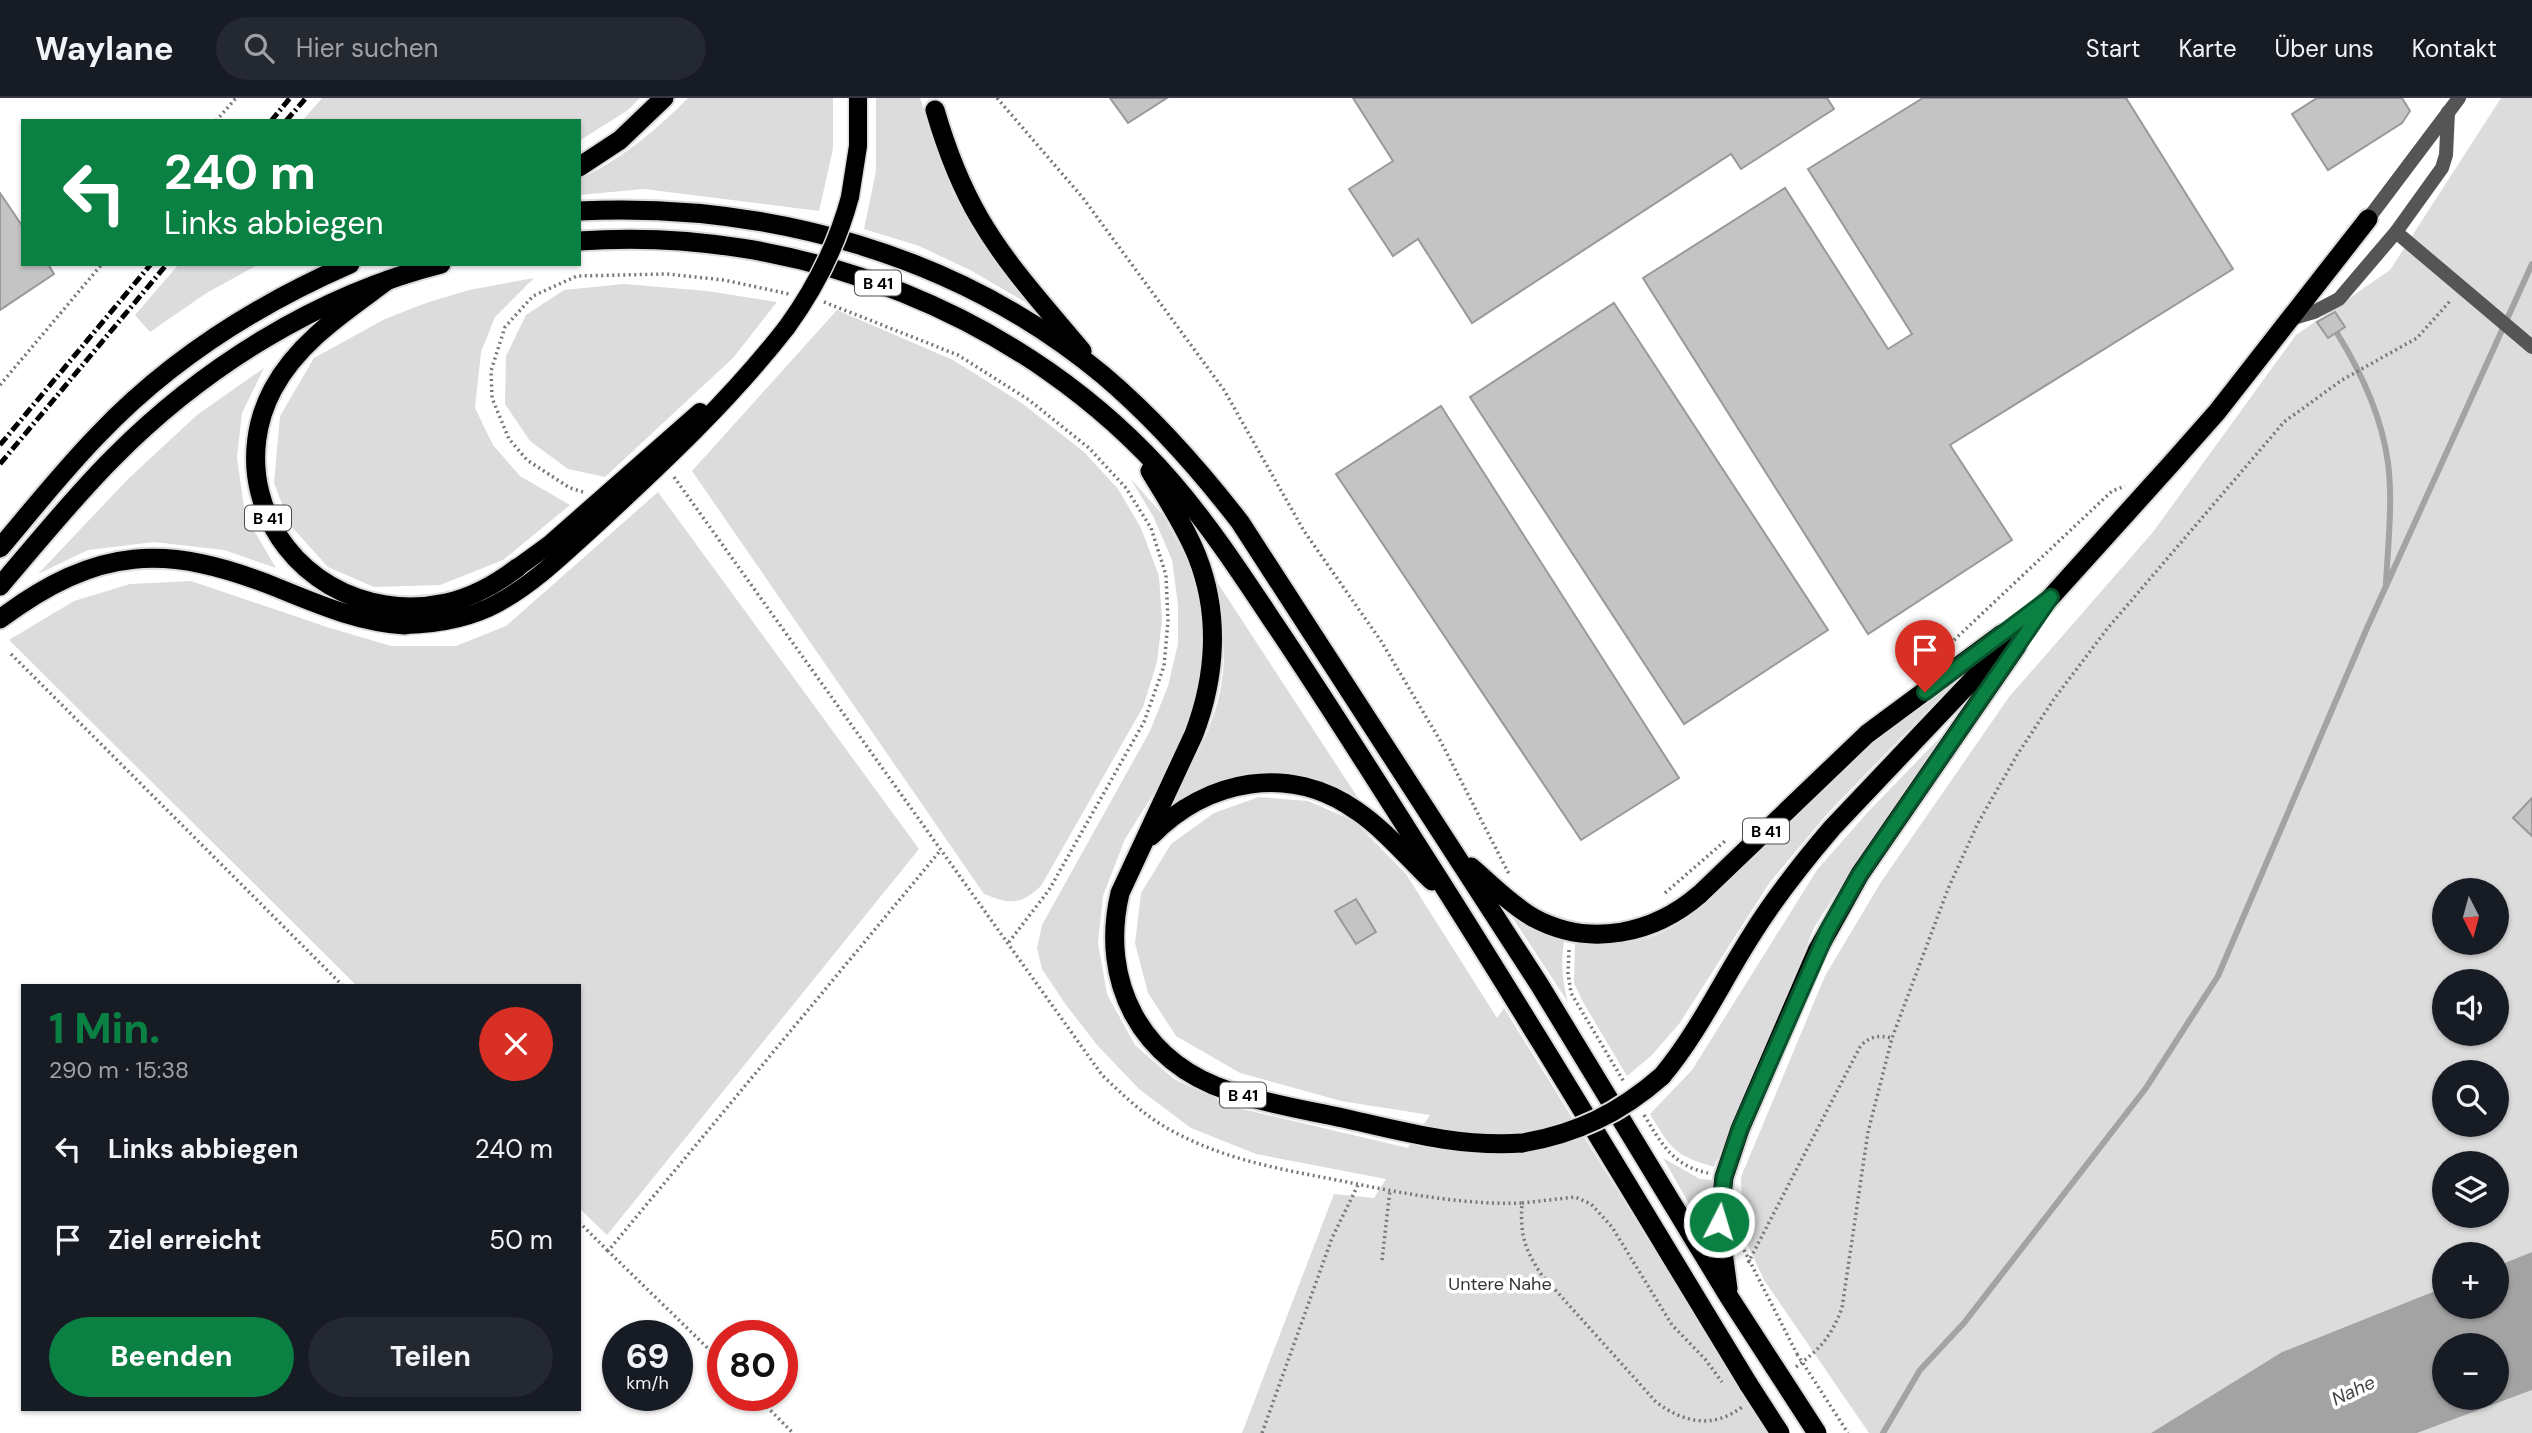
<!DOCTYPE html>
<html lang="de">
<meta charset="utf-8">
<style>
body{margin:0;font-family:"DM Sans",sans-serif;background:#242831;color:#f1f3f6;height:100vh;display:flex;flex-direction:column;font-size:26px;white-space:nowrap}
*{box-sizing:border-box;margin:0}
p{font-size:23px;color:#9ea1a6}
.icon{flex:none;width:38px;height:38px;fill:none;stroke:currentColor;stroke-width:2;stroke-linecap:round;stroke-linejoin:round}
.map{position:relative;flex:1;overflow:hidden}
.details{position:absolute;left:21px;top:886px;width:560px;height:427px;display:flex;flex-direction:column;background:#171b24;border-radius:0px;box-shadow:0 2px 5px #0004}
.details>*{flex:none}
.banner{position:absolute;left:21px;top:21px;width:560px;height:147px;border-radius:0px;box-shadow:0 2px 5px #0004;background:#0b8043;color:#fff;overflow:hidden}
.needle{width:46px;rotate:174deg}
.fabs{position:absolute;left:2432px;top:780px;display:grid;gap:14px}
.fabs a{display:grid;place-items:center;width:77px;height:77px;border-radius:50%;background:#171b24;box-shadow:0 2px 5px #0004;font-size:35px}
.speed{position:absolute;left:602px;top:1222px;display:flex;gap:14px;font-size:35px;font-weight:700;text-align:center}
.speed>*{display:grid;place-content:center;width:91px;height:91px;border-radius:50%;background:#171b24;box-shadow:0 2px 5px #0004;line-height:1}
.speed small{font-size:18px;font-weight:400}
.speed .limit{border:10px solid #d22;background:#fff;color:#111}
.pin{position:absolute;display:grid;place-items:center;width:60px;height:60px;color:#fff;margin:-72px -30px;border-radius:50% 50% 50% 0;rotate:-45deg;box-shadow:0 0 7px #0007}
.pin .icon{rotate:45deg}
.me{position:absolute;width:77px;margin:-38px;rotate:5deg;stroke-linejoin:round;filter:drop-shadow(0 0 5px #0008)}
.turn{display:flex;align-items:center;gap:24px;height:147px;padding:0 28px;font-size:32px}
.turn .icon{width:91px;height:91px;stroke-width:2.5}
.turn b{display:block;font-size:49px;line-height:60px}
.round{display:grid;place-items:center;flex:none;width:74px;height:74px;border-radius:37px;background:#242831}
.overview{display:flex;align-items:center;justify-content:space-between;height:119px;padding:0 28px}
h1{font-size:42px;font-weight:800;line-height:52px;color:#0b8043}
.button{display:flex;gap:14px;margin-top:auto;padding:14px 28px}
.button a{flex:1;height:80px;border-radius:42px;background:#0b8043;color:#fff;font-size:28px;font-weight:800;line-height:80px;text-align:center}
.button a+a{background:#242831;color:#f1f3f6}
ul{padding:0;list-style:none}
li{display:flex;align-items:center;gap:21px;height:91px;padding:0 28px}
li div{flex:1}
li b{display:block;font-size:26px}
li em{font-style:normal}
header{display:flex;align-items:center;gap:42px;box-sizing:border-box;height:98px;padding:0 35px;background:#171b24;border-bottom:2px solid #363941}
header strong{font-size:33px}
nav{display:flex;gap:38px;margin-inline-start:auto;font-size:24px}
.search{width:490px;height:63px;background:#242831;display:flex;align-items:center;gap:18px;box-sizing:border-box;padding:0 24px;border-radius:38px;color:#9ea1a6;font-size:26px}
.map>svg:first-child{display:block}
.green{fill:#dcdcdc;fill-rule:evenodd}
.water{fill:#a3a3a3;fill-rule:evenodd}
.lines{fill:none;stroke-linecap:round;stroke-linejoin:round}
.stream{stroke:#a3a3a3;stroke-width:6}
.building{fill:#c4c4c4;stroke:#999;stroke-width:2}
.primary-casing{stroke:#dbdbdb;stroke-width:21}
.trunk-casing{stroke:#dbdbdb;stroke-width:23}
.path{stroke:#777;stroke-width:3.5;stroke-dasharray:2 3.5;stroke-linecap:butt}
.minor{stroke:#555;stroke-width:14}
.tertiary{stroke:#555;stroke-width:14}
.primary{stroke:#000;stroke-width:18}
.trunk{stroke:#000;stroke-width:19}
.rail{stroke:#000;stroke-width:5;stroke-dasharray:10 3.5 2 3.5;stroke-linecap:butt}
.primary-bridge-casing{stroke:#dbdbdb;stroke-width:21;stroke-linecap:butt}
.trunk-bridge-casing{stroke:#dbdbdb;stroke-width:23;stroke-linecap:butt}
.path-bridge{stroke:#777;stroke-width:3.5;stroke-dasharray:2 3.5;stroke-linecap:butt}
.primary-bridge{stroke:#000;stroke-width:18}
.trunk-bridge{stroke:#000;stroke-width:19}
.route-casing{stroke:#07532c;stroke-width:18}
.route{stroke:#0b8043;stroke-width:12}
.labels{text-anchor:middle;stroke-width:7;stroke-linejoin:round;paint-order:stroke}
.shield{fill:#fff;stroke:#4c4c4c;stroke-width:2}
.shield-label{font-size:16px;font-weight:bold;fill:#000}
.park-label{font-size:18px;fill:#333;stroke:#fff}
.water-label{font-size:19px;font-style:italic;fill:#444;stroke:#fff}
</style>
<header>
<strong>Waylane</strong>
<div class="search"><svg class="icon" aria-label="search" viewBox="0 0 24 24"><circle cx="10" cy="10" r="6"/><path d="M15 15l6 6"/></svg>Hier suchen</div>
<nav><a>Start</a><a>Karte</a><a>Über uns</a><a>Kontakt</a></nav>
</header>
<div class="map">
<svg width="2532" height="1335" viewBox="0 0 2532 1335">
<rect width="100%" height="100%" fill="#fff"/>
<g class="green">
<path d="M322 0H640L628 12 579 43V23H302Z"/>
<path d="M688 0H833V51L819 113 644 91 579 97V81C621 62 656 32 688 0Z"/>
<path d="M876 0H920L953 95 982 144 1030 207 972 173 919 148 864 131 876 73Z"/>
<path d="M2501 0H2532V1154L2497 1168V1157H2445V1189L2282 1254 2151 1335H1869L1764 1182 1745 1141 1742 1118 1741 1079 1825 878 1881 784 2009 599 2153 434 2296 237 2390 172ZM2445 793H2497V845H2445ZM2445 884H2497V936H2445ZM2445 975H2497V1027H2445ZM2445 1066H2497V1118H2445Z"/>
<path d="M179 166H259L205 196 150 234 135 217Z"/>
<path d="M534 180 495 219 481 254 475 310 493 347 520 378 570 407 503 462 440 487 374 489 328 469 290 427 274 385 280 318 314 260 385 221 426 205 469 192Z"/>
<path d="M624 186 707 193 777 204 733 260 605 379 568 371 530 343 505 306 506 258 526 217 564 192Z"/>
<path d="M837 212 953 262 1023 306 1084 354 1118 391 1141 430 1159 478 1162 522 1157 564 1143 609 1041 788C1019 808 1010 806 984 796L692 373Z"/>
<path d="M264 270 242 315 237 359 245 417 276 470 224 452 154 444 88 452 38 476 128 381 197 317Z"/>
<path d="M1130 380 1163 417 1188 463 1204 522 1201 577 1186 631 1157 690 1125 741 1103 798 1098 845 1107 896 1135 947 1174 981 1234 1009 1408 1050 1430 1017 1341 1003 1240 975 1176 938 1148 895 1135 845 1141 795 1171 746 1214 715 1259 699 1308 703 1354 723 1406 776 1497 920 1504 910 1768 1335H1242L1334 1096 1374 1100 1386 1081 1256 1056 1191 1030 1139 991 1097 947 1066 907 1042 871 1037 850 1042 827 1150 633 1168 588 1178 546V507L1172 462 1153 418Z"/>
<path d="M658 394 919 751 607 1137 579 1110V887H356L9 542 74 503 130 486 191 483 330 530 391 548H456L506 528Z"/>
<path d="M1217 484 1360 703C1349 697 1338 689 1326 685 1267 666 1217 678 1166 710 1195 666 1223 614 1224 559 1225 534 1221 509 1217 484Z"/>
<path d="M1958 581 1828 715 1770 784 1679 926 1651 958 1627 978 1583 904 1574 885 1575 845C1605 847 1640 846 1667 832 1679 826 1689 817 1700 810L1877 641Z"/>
<path d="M1958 621 1866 748 1814 830 1714 1069C1674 1057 1671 1051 1650 1016L1692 972 1817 772 1867 715Z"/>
<path d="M1506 810 1544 835 1564 843C1561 865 1562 882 1568 904Z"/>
<path d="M1663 1060 1700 1081 1712 1082 1711 1125 1716 1153Z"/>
<path d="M2532 1292V1335H2417L2419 1334Z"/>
</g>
<path class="water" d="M2532 1154V1292L2417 1335H2151L2282 1254 2445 1189V1209H2497V1168ZM2445 1248H2497V1300H2445Z"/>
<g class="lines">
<g class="stream">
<path d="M2337 235C2361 274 2382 319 2388 365 2393 403 2388 447 2386 485"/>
<path d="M1883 1335 1920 1272 1964 1225 2146 990 2218 878 2367 530 2532 166"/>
</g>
</g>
<g class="building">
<path d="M1110 0H1167L1128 25Z"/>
<path d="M1353 0H1827L1834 11 1741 71 1731 56 1472 225 1418 141 1393 158 1349 91 1393 63Z"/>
<path d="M1923 0H2126L2233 171 1950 347 2012 442 1868 536 1643 180 1785 90 1888 251 1912 236 1808 71Z"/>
<path d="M2317 0H2402L2410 13 2402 25 2328 72 2292 16Z"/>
<path d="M0 95 23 129V166H48L54 176 0 212Z"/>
<path d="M1614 205 1828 532 1684 626 1470 299Z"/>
<path d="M2335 214 2345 229 2328 240 2317 224Z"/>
<path d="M1441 308 1679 680 1581 742 1336 376Z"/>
<path d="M2532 700V738L2513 720Z"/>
<path d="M1356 801 1376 834 1356 846 1335 813Z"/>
</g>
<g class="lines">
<defs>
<g id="primary">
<path d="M850 99 858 48V0"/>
<path d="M517 470 550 446 700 314"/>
<path d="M405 527C437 526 469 521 498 505 535 485 567 453 598 425 665 363 731 301 787 229"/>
</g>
<g id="trunk">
<path d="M935 12C946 50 960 87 980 121 1008 169 1047 211 1082 253"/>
<path d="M579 69 620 42 664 0"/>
<path d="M579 113C767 104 957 156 1103 277 1155 321 1199 371 1240 424L1539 886 1729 1199 1775 1270"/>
<path d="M579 143C798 127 1027 217 1172 384 1210 428 1242 477 1274 525 1321 595 1366 666 1411 737 1527 918 1637 1103 1749 1287"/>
<path d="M388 182C345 214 299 243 273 291 256 323 251 360 260 395 281 477 364 523 446 505 473 499 496 486 517 470"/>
<path d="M1150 373C1166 400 1185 428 1197 458 1220 516 1216 578 1194 636L1120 795C1099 884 1141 964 1229 993 1266 1006 1306 1012 1343 1020 1405 1034 1458 1049 1522 1045"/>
<path d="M0 450C32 412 63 373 98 337 169 262 256 207 350 166"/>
<path d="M0 488C37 445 73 400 113 360 202 270 318 197 441 166"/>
<path d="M0 521C98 448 166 445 278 490 320 507 359 524 405 527"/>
<path d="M1151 738C1207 681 1290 665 1357 713 1385 732 1408 760 1432 783"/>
<path d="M1471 769C1491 786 1511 807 1534 820 1590 850 1654 836 1700 796L1867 636 2002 536"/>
<path d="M1662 978C1698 935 1721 885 1751 838 1775 799 1803 764 1832 730L2051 499 2171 366 2217 314 2368 121"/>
<path d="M1728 1191 1719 1124 1724 1079 1740 1031 1817 853 1860 776 2017 548"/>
</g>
</defs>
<use href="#primary" class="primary-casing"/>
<use href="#trunk" class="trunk-casing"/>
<g class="path">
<path d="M997 0 1083 100 1224 292 1304 433 1381 543 1441 644 1509 776"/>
<path d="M216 23 236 0"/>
<path d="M824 204 958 257 1029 302 1089 350 1126 390 1151 430 1166 477 1168 523 1164 568 1144 624 1049 792 1009 844"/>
<path d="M0 287 102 166"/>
<path d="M674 379 1102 977C1125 999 1149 1022 1178 1036 1230 1063 1285 1072 1342 1083 1401 1095 1461 1107 1522 1105 1520 1136 1524 1150 1541 1176L1656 1304C1684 1325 1713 1331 1742 1309"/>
<path d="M583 394 570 390 527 362 509 341 492 300 491 273 505 229 533 198 577 178 667 176 724 182 789 196"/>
<path d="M11 556 342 887"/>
<path d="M1934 561 2112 393 2125 388"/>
<path d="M1665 795 1725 743"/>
<path d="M1569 852 1568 875 1571 895 1624 984"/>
<path d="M1644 1017C1661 1045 1673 1068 1708 1075"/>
<path d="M1522 1105 1575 1099 1591 1106 1612 1129 1672 1227 1705 1261 1722 1284"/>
<path d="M579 1124 608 1153"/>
<path d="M1744 1152 1797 1256"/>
<path d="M1382 1162 1390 1092"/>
<path d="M1748 1165 1861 947C1872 938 1878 937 1892 940"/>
<path d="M723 1265 608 1153 940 753"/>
<path d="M1796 1269C1821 1250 1831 1239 1842 1210L1868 1034 1892 940 1948 791 1978 725 2017 657 2054 601 2107 531 2284 324 2342 282 2417 240 2451 202"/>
<path d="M755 1297 793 1335"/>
<path d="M1262 1335 1332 1140 1358 1087"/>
</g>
<g class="minor">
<path d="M2396 134 2532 249"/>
<path d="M2290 221 2314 214 2339 201 2396 134 2442 70 2446 57 2448 14"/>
</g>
<path class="tertiary" d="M2368 121 2459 0"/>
<use href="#primary" class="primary"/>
<use href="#trunk" class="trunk"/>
<g class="rail">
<path d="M271 23 290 0"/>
<path d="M286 23 306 0"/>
<path d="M0 347 151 166"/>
<path d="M0 366 167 166"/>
</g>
<defs>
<path id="primary-bridge" d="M787 229C816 189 837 147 850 99"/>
<g id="trunk-bridge">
<path d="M1522 1045C1576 1036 1620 1015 1662 978"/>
<path d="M1775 1270 1817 1335"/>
<path d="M1749 1287 1780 1335"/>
</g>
</defs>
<use href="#primary-bridge" class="primary-bridge-casing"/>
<use href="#trunk-bridge" class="trunk-bridge-casing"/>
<path class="path-bridge" d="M1797 1256 1848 1335"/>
<use href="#primary-bridge" class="primary-bridge"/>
<use href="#trunk-bridge" class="trunk-bridge"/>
</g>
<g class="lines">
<defs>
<path id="route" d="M1719 1124 1724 1079 1740 1031 1828 832 1860 776 2051 499 1925 594"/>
</defs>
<use href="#route" class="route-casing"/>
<use href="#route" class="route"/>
</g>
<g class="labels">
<g class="shield">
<rect x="855" y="172.5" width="46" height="25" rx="5"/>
<rect x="245" y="407.5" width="46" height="25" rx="5"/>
<rect x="1743" y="720.5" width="46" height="25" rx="5"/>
<rect x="1220" y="984.5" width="46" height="25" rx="5"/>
</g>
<g class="shield-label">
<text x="878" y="191">B 41</text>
<text x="268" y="426">B 41</text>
<text x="1766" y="739">B 41</text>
<text x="1243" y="1003">B 41</text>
</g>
<g class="park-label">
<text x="1500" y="1192">Untere Nahe</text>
</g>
<g class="water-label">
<text transform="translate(2353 1292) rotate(-25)" y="7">Nahe</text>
</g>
</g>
</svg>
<div class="fabs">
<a><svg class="needle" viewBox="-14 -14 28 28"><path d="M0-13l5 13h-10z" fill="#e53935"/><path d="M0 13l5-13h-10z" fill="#9ea1a6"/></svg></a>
<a><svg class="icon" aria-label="sound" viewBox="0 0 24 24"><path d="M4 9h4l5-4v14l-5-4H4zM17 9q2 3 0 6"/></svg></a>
<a><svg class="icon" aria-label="search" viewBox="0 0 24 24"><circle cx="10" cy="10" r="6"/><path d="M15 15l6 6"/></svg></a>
<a><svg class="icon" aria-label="layers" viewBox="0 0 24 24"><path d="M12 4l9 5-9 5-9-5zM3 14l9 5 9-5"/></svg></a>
<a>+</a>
<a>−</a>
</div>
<div class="speed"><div>69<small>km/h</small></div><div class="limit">80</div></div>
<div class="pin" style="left:1925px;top:594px;background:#d93025"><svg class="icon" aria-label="arrive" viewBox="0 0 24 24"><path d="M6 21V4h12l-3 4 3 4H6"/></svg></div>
<svg class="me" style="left:1719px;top:1124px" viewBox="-20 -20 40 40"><circle r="17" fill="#0b8043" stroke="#fff" stroke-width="3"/><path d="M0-11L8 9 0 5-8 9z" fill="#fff"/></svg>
<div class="banner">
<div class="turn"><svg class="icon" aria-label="left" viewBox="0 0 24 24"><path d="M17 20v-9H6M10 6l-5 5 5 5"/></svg><div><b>240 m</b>Links abbiegen</div></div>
</div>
<section class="details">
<div class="overview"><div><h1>1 Min.</h1><p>290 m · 15:38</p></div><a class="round" style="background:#d93025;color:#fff"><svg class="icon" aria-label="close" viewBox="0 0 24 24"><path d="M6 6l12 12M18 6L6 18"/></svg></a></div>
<ul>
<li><svg class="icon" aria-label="left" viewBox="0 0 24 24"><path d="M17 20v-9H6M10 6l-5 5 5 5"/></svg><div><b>Links abbiegen</b></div><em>240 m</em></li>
<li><svg class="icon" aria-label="arrive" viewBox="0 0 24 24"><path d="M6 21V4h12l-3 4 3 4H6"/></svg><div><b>Ziel erreicht</b></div><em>50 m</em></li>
</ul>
<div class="button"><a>Beenden</a><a>Teilen</a></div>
</section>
</div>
